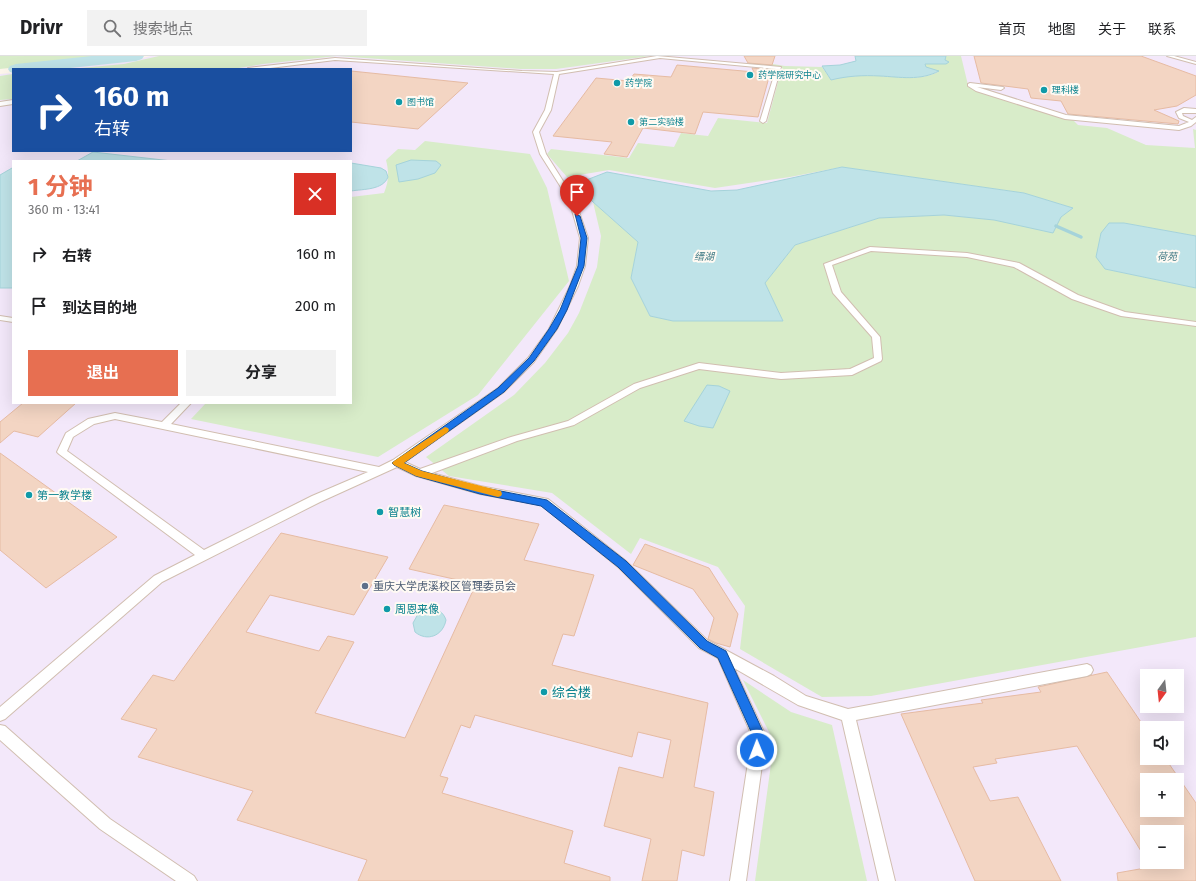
<!DOCTYPE html>
<html lang="zh">
<meta charset="utf-8">
<style>
body{margin:0;font-family:"Fira Sans","Noto Sans SC",sans-serif;background:#f2f2f2;color:#202124;height:100vh;display:flex;flex-direction:column;font-size:15px;white-space:nowrap}
*{box-sizing:border-box;margin:0}
p{font-size:13px;color:#757577}
.icon{flex:none;width:22px;height:22px;fill:none;stroke:currentColor;stroke-width:2;stroke-linecap:round;stroke-linejoin:round}
.map{position:relative;flex:1;overflow:hidden}
.side{position:absolute;left:12px;top:104px;width:340px;height:244px;display:flex;flex-direction:column;background:#fff;border-radius:0px;box-shadow:0 4px 16px #0002}
.side>*{flex:none}
.hud{position:absolute;left:12px;top:12px;width:340px;height:84px;border-radius:0px;box-shadow:0 4px 16px #0002;background:#1a4fa0;color:#fff;overflow:hidden}
.needle{width:26px;rotate:195deg}
.fabs{position:absolute;left:1140px;top:613px;display:grid;gap:8px}
.fabs a{display:grid;place-items:center;width:44px;height:44px;border-radius:0px;background:#fff;box-shadow:0 4px 16px #0002;font-size:20px}
.pin{position:absolute;display:grid;place-items:center;width:34px;height:34px;color:#fff;margin:-41px -17px;border-radius:50% 50% 50% 0;rotate:-45deg;box-shadow:0 0 4px #0007}
.pin .icon{rotate:45deg}
.me{position:absolute;width:44px;margin:-22px;rotate:359deg;stroke-linejoin:round;filter:drop-shadow(0 0 3px #0008)}
.turn{display:flex;align-items:center;gap:14px;height:84px;padding:0 16px;font-size:18px}
.turn .icon{width:52px;height:52px;stroke-width:2.5}
.turn b{display:block;font-size:28px;line-height:34px}
.round{display:grid;place-items:center;flex:none;width:42px;height:42px;border-radius:0px;background:#f2f2f2}
.summary{display:flex;align-items:center;justify-content:space-between;height:68px;padding:0 16px}
h1{font-size:24px;font-weight:700;line-height:30px;color:#e76f51}
.primary-button{display:flex;gap:8px;margin-top:auto;padding:8px 16px}
.primary-button a{flex:1;height:46px;border-radius:0px;background:#e76f51;color:#fff;font-size:16px;font-weight:700;line-height:46px;text-align:center}
.primary-button a+a{background:#f2f2f2;color:#202124}
ul{padding:0;list-style:none}
li{display:flex;align-items:center;gap:12px;height:52px;padding:0 16px}
li div{flex:1}
li b{display:block;font-size:15px}
li em{font-style:normal}
header{display:flex;align-items:center;gap:24px;box-sizing:border-box;height:56px;padding:0 20px;background:#fff;border-bottom:1px solid #e0e0e0}
header strong{font-size:19px}
nav{display:flex;gap:22px;margin-inline-start:auto;font-size:14px}
.search{width:280px;height:36px;background:#f2f2f2;display:flex;align-items:center;gap:10px;box-sizing:border-box;padding:0 14px;border-radius:0px;color:#757577;font-size:15px}
.map>svg:first-child{display:block}
.education{fill:#f3e8fa;fill-rule:evenodd}
.green{fill:#d8ecc9}
.water{fill:#bfe3e8;stroke:#a5d3da}
.lines{fill:none;stroke-linecap:round;stroke-linejoin:round}
.stream{stroke:#a5d3da;stroke-width:3.5}
.river{fill:#bfe3e8;fill-rule:evenodd}
.building{fill:#f3d5c3;stroke:#e6bba3;fill-rule:evenodd}
.service-casing{stroke:#d1beb0;stroke-width:2}
.service{fill:#fff;fill-rule:evenodd}
.route{fill:#1a73e8;stroke:#114b97}
.slow{fill:#f59e0b}
.culture-dot{fill:#0f9aa8;stroke:#fffaf3;stroke-width:1.5}
.service-dot{fill:#5c6f8a;stroke:#fffaf3;stroke-width:1.5}
.labels{text-anchor:middle;stroke-width:4;stroke-linejoin:round;paint-order:stroke}
.far-culture-label{font-size:9px;fill:#0d838f;stroke:#fffaf3;text-anchor:start}
.far-water-label{font-size:10px;font-style:italic;fill:#437c86;stroke:#fffaf3}
.culture-label{font-size:11px;fill:#0d838f;stroke:#fffaf3;text-anchor:start}
.service-label{font-size:11px;fill:#4e5e75;stroke:#fffaf3;text-anchor:start}
.near-culture-label{font-size:13px;fill:#0d838f;stroke:#fffaf3;text-anchor:start}
</style>
<header>
<strong>Drivr</strong>
<div class="search"><svg class="icon" aria-label="search" viewBox="0 0 24 24"><circle cx="10" cy="10" r="6"/><path d="M15 15l6 6"/></svg>搜索地点</div>
<nav><a>首页</a><a>地图</a><a>关于</a><a>联系</a></nav>
</header>
<div class="map">
<svg width="1196" height="825" viewBox="0 0 1196 825">
<rect width="100%" height="100%" fill="#fdf6ec"/>
<path class="education" d="M151 0H1196V825H0V18L13 17V95H351V13H51L125 6ZM13 105H351V347H13ZM1147 620H1177V650H1147ZM1147 672H1177V702H1147ZM1147 724H1177V754H1147ZM1147 776H1177V806H1147Z"/>
<g class="green">
<path d="M0 0H117L0 13Z"/>
<path d="M159 0H650L556 13H521L337 0 263 8 232 13H70L124 8Z"/>
<path d="M944 0H961L968 29 976 35 1048 58 1072 63 1078 69 1107 72 1146 89 1195 92 1193 73 1196 74V180L1124 167 1105 213 1196 232V581L871 640 822 641 740 593 745 550 718 511 640 482 631 498 552 437 449 420 426 401 514 339 545 307 568 277 579 257 597 211 601 180 593 146 638 186 631 222 650 260 673 265H783L765 227 795 189 879 162 944 159 994 164 1061 161 1073 152 1024 137 842 111 790 121 715 132 609 114 567 121 547 98 551 93 629 102 638 87 674 91 681 77 708 80 718 62 767 67 782 11 749 8V4L785 10 822 11 831 24C847 20 863 19 880 20 900 21 920 25 938 16L926 11 925 8H946L945 4 946 0Z"/>
<path d="M13 18V43L0 44V20Z"/>
<path d="M425 85 530 98 547 132 569 225 478 339 378 401 191 363 206 347H351V141L384 137C389 125 389 116 386 104L398 93 415 94Z"/>
<path d="M743 624 791 656 832 669 867 825H755L774 686Z"/>
</g>
<g class="water">
<path d="M855 0H946L945 4 949 6 946 8H925L926 11 939 15C920 25 900 21 880 20 863 19 847 20 831 24L822 10 840 9 856 5Z"/>
<path d="M93 96 172 105H77Z"/>
<path d="M411 104 436 105 441 109 435 117 418 123 399 126 396 109Z"/>
<path d="M351 107 381 112 386 115 388 121C383 134 364 133 351 135Z"/>
<path d="M842 111 1024 137 1073 152 1061 161 1053 177 994 164 944 159 879 162 795 189 765 227 783 265H673L650 260 631 222 638 186 593 146 576 128 607 116 711 135 737 134Z"/>
<path d="M12 112 13 113V232H0V119Z"/>
<path d="M1109 167H1124L1196 180V232L1105 213 1096 201 1101 177Z"/>
<path d="M707 329 719 330 730 335 713 372 699 370 684 365Z"/>
<path d="M428 553C437 553 443 555 446 564 443 580 427 586 415 576L413 567 418 558Z"/>
</g>
<g class="lines">
<path class="stream" d="M1056 170 1081 181"/>
<path class="river" d="M92 0H144L142 3 136 5 61 13H13V17L10 16 8 13 10 10 16 8Z"/>
</g>
<g class="building">
<path d="M744 0H775L772 9 748 7Z"/>
<path d="M974 0H1141L1196 20V39L1177 50 1154 54 1179 65 1178 68 1068 58 1061 45 1031 42 1028 33 981 27Z"/>
<path d="M677 9 754 16 752 12 771 14 758 61 703 56 695 78 643 72 627 101 604 98 612 86 553 80 596 22 629 25 634 18 671 21Z"/>
<path d="M351 15 468 27 418 73 351 66Z"/>
<path d="M23 347H76L38 381 14 375 0 387V366Z"/>
<path d="M0 397 117 481 46 532 0 494Z"/>
<path d="M444 449 539 468 524 504 594 519 574 580 563 578 552 609 708 647 694 731 714 736 704 800 682 794 677 825H642L651 783 604 770 619 711 663 722 671 684 638 676 632 701 475 659 470 672 461 669 440 720 448 722 442 737 573 775 564 807 610 821V825H358L367 804 237 764 253 735 138 701 157 673 121 663 153 619 174 625 281 477 388 501 354 559 270 539 246 576 319 595 328 580 354 586 315 657 405 682 476 528 409 513Z"/>
<path d="M645 488 709 512 738 558 730 591 716 587 708 583 714 562 693 533 633 509Z"/>
<path d="M1107 616 1147 675V702H1165L1196 747V825H1118L1117 817 1151 811 1148 806H1177V776H1147V805L1077 690 995 703 997 707 973 711 990 745 1018 741 1061 825H975L901 658 983 647 981 644 1041 636 1038 631ZM1147 724H1177V754H1147Z"/>
</g>
<g class="lines">
<defs>
<g id="service">
<path d="M657 0 781 11 766 65 763 67 760 65 776 13 660 2 559 18 551 54 539 76 546 98 575 144 588 182 585 210 578 230 557 273 534 306 504 336 405 406 420 413 511 381 568 365 634 328 699 307 781 317 850 313 874 302 872 281 833 237 824 208 870 191 967 197 1019 207 1078 239 1125 256 1196 266V270L1121 260 1072 243 1014 211 967 201 871 195 832 209 841 236 880 281 882 303 881 305 852 319 781 323 699 313 640 332 574 369 517 385 432 417 480 430 548 443 626 505 707 584 774 620 806 640 848 653 1087 608 1091 610 1093 614 1091 618 1087 620 856 664 895 825H879L842 664 798 649 734 612 766 680 746 825H730L752 680 718 602 699 592 618 511 541 449 480 438 416 420 397 411 320 446 162 526 5 663 0 665V651L154 520 195 499 59 398 57 396 66 377 88 363 115 357 162 366 181 347H191L171 368 379 411 393 404 498 332 528 302 549 273 570 230 577 210 580 182 569 144 540 98 533 76 545 54 554 18 335 4 262 13H248V12L335 2 522 15 557 16ZM115 363 368 416 312 440 204 494 67 395 73 381 94 368Z"/>
<path d="M1167 0H1174L1196 6V8Z"/>
<path d="M970 27 1003 31 1004 32 1001 34 977 31 1066 59 1179 70 1189 66 1179 62 1176 56 1184 52 1196 53V57H1182L1183 60 1192 64 1196 61V66L1191 70 1179 74 1065 63 976 35 968 30V28Z"/>
<path d="M13 44V48L0 50V46Z"/>
<path d="M0 260 13 262V266L0 264Z"/>
<path d="M0 669 5 670 110 763 194 820 197 825H176L100 773 0 684Z"/>
</g>
</defs>
<use href="#service" class="service-casing"/>
<use href="#service" class="service"/>
</g>
<path class="route" d="M575 158 580 160 587 182 584 210 567 254 557 273 534 305 504 336 404 407 422 415 480 431 547 444 626 505 707 585 726 595 765 680 761 699 757 701 752 699 750 694 753 680 718 602 700 592 618 511 541 450 480 438 416 420 394 409 392 407 498 332 529 302 549 273 560 254 578 210 581 182Z"/>
<path class="slow" d="M445 371 448 372 449 374 448 376 404 407 422 415 501 435 502 438 501 440 498 441 416 420 394 409 392 407 394 405Z"/>
<g class="culture-dot">
<circle cx="750" cy="19" r="4"/>
<circle cx="617" cy="27" r="4"/>
<circle cx="1044" cy="34" r="4"/>
<circle cx="399" cy="46" r="4"/>
<circle cx="631" cy="66" r="4"/>
<circle cx="29" cy="439" r="4"/>
<circle cx="380" cy="456" r="4"/>
<circle cx="387" cy="553" r="4"/>
<circle cx="544" cy="636" r="4"/>
</g>
<circle class="service-dot" cx="365" cy="530" r="4"/>
<g class="labels">
<g class="far-culture-label">
<text x="758" y="22">药学院研究中心</text>
<text x="625" y="30">药学院</text>
<text x="1052" y="37">理科楼</text>
<text x="407" y="49">图书馆</text>
<text x="639" y="69">第二实验楼</text>
</g>
<g class="far-water-label">
<text x="704" y="204">缙湖</text>
<text x="1167" y="204">荷苑</text>
</g>
<g class="culture-label">
<text x="37" y="443">第一教学楼</text>
<text x="388" y="460">智慧树</text>
<text x="395" y="557">周恩来像</text>
</g>
<g class="service-label">
<text x="373" y="534">重庆大学虎溪校区管理委员会</text>
</g>
<g class="near-culture-label">
<text x="552" y="641">综合楼</text>
</g>
</g>
</svg>
<div class="fabs">
<a><svg class="needle" viewBox="-14 -14 28 28"><path d="M0-13l5 13h-10z" fill="#e53935"/><path d="M0 13l5-13h-10z" fill="#757577"/></svg></a>
<a><svg class="icon" aria-label="sound" viewBox="0 0 24 24"><path d="M4 9h4l5-4v14l-5-4H4zM17 9q2 3 0 6"/></svg></a>
<a>+</a>
<a>−</a>
</div>
<div class="pin" style="left:577px;top:160px;background:#d93025"><svg class="icon" aria-label="arrive" viewBox="0 0 24 24"><path d="M6 21V4h12l-3 4 3 4H6"/></svg></div>
<svg class="me" style="left:757px;top:694px" viewBox="-20 -20 40 40"><circle r="17" fill="#1a73e8" stroke="#fff" stroke-width="3"/><path d="M0-11L8 9 0 5-8 9z" fill="#fff"/></svg>
<div class="hud">
<div class="turn"><svg class="icon" aria-label="right" viewBox="0 0 24 24"><path d="M7 20v-9h11M14 6l5 5-5 5"/></svg><div><b>160 m</b>右转</div></div>
</div>
<section class="side">
<div class="summary"><div><h1>1 分钟</h1><p>360 m · 13:41</p></div><a class="round" style="background:#d93025;color:#fff"><svg class="icon" aria-label="close" viewBox="0 0 24 24"><path d="M6 6l12 12M18 6L6 18"/></svg></a></div>
<ul>
<li><svg class="icon" aria-label="right" viewBox="0 0 24 24"><path d="M7 20v-9h11M14 6l5 5-5 5"/></svg><div><b>右转</b></div><em>160 m</em></li>
<li><svg class="icon" aria-label="arrive" viewBox="0 0 24 24"><path d="M6 21V4h12l-3 4 3 4H6"/></svg><div><b>到达目的地</b></div><em>200 m</em></li>
</ul>
<div class="primary-button"><a>退出</a><a>分享</a></div>
</section>
</div>
